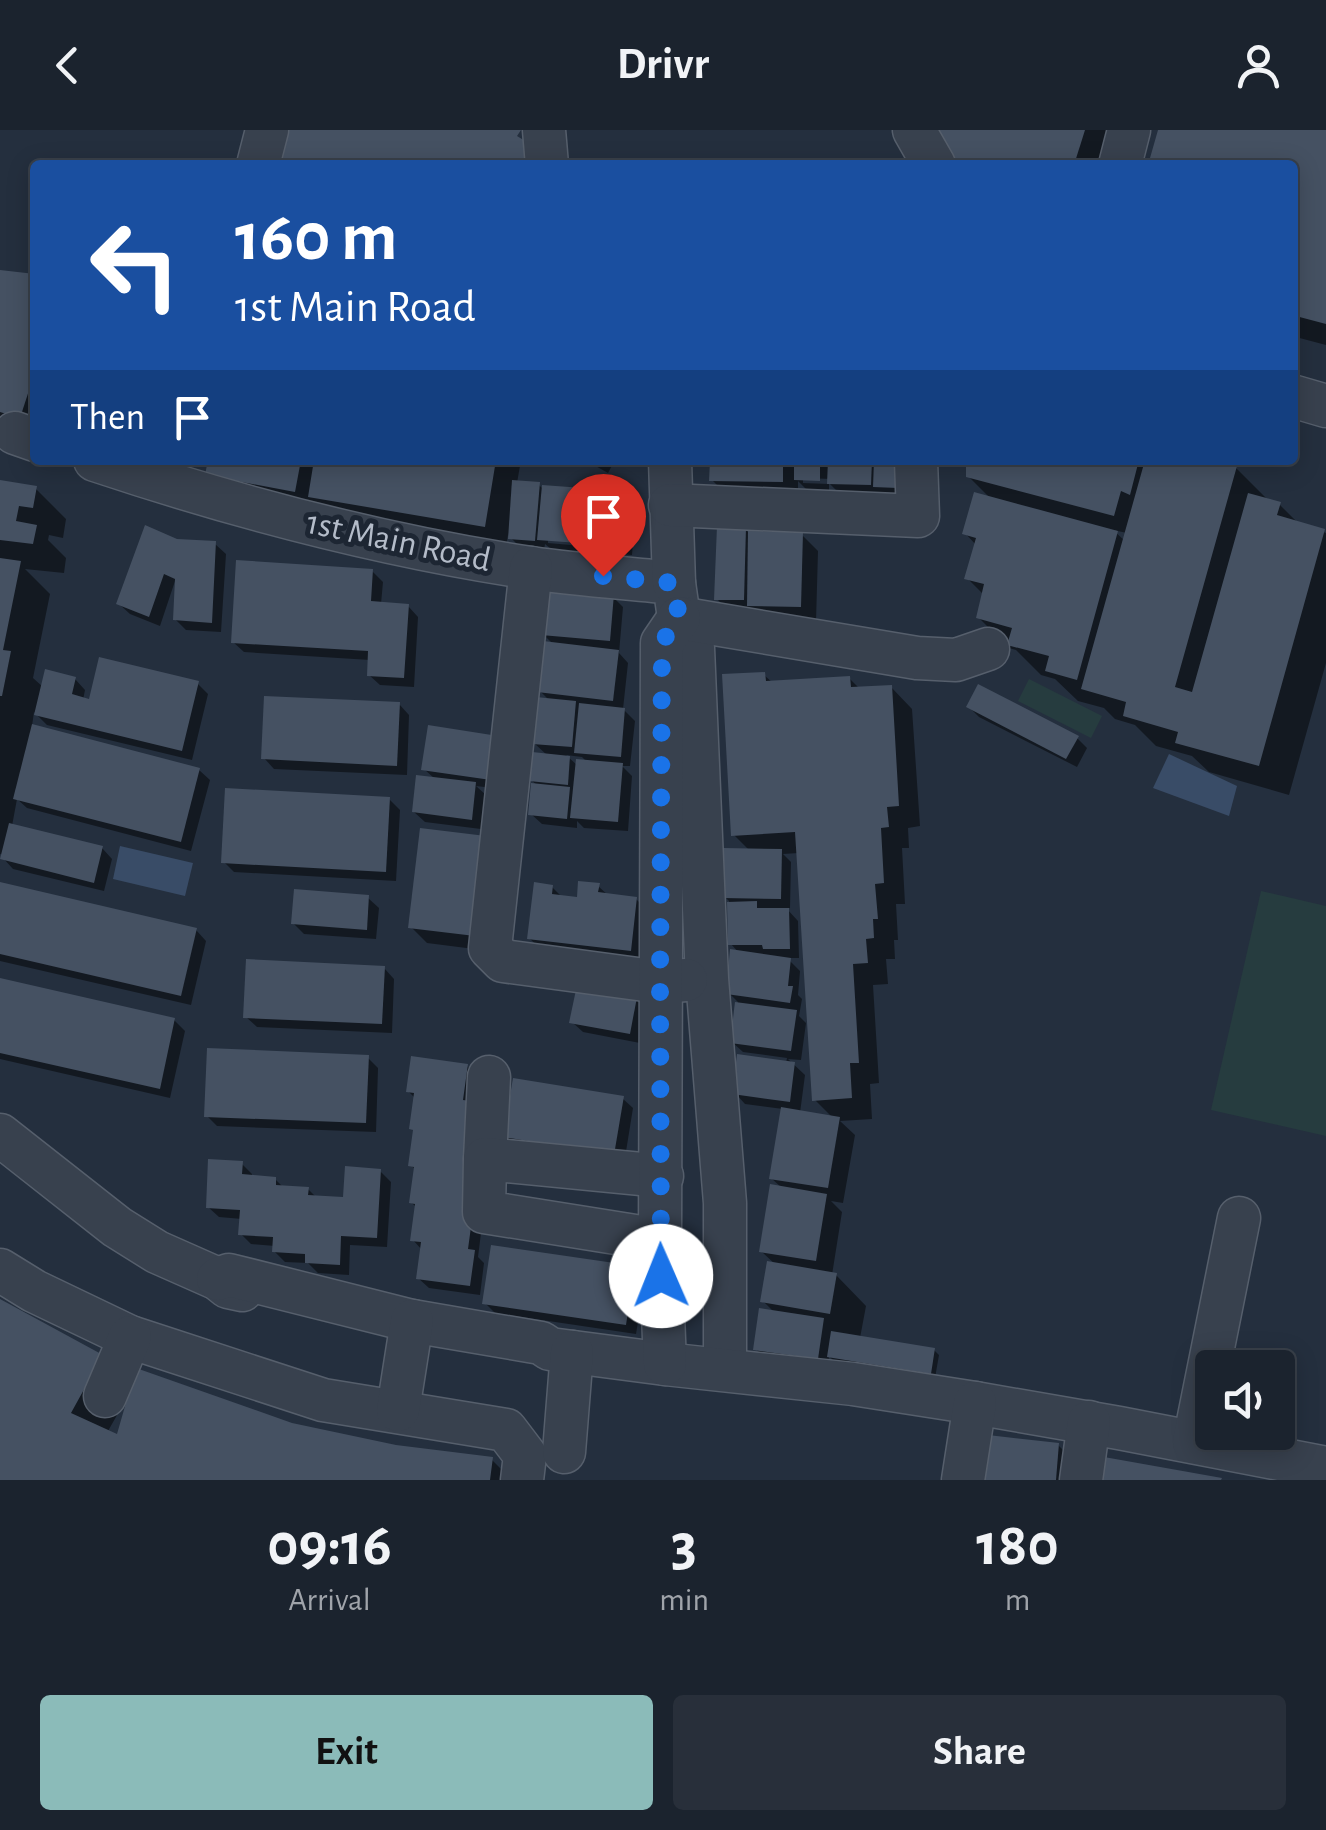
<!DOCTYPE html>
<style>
body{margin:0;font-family:"Alegreya Sans",sans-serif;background:#282f3a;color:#f1f3f6;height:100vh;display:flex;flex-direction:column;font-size:38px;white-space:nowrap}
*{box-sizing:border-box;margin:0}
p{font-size:32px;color:#a0a4aa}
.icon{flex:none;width:55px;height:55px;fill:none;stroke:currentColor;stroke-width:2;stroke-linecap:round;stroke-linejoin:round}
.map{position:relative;height:1350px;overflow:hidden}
.side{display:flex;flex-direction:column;background:#1b232e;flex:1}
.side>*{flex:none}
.hud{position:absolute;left:30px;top:30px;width:1268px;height:305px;border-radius:10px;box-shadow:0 5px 25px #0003,0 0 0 2px #39404a;background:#1a4fa0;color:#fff;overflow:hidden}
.controls{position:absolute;left:1195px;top:1220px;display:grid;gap:20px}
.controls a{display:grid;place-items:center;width:100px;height:100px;border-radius:10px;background:#1b232e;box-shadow:0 5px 25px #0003,0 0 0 2px #39404a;font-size:50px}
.pin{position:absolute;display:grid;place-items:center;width:85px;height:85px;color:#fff;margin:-102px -42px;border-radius:50% 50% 50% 0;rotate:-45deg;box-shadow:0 0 10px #0007}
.pin .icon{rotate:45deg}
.me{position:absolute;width:110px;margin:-55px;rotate:359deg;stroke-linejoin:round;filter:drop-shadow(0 0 8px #0008)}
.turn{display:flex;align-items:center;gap:35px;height:210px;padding:0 40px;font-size:45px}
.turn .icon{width:130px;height:130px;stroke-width:2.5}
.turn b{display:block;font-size:70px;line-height:85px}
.then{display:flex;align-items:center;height:95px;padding:0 40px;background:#0003;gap:20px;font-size:38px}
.eta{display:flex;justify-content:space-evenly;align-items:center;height:170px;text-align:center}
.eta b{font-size:60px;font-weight:700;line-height:70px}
.primary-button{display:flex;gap:20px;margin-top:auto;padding:20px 40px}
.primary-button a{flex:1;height:115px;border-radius:10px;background:#8bbbb9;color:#111;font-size:40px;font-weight:700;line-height:115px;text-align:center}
.primary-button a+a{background:#282f3a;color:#f1f3f6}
header{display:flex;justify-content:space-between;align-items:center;height:130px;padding:0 40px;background:#1b232e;font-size:45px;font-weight:700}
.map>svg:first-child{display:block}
.green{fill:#263c3f}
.water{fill:#394c67}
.shadow{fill:#0007;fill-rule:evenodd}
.building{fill:#455162}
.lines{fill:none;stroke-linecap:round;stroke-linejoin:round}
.minor-casing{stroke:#565f6c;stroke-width:45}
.minor{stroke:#38414e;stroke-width:42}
.route{stroke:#1a73e8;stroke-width:18;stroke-dasharray:0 32.4}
.labels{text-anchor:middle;stroke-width:10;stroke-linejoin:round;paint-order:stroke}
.street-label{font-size:35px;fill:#b4bcc9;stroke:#1d2633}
</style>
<header><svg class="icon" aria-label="back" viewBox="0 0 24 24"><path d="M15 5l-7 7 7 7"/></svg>Drivr<svg class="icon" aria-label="person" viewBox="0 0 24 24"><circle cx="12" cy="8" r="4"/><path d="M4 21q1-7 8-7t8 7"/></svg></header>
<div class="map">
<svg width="1326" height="1350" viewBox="0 0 1326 1350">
<rect width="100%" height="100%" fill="#242f3e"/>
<g class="green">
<path d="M1029 549 1102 586 1091 608 1018 571Z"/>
<path d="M1261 761 1326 776V1006L1211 980Z"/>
</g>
<g class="water">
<path d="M1169 624 1237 656 1229 686 1153 658Z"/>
<path d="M120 716 193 733 185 766 113 749Z"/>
</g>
<g class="shadow">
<path d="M933 0H1124L1113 35H954Z"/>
<path d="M1160 0H1326V215L1292 206V35H1151Z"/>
<path d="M0 143 35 146V306L0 295Z"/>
<path d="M175 330H204L202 337Z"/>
<path d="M210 330H401L400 334 420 338 422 330H521L517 353 539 355 542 358 596 362 601 367 626 361 636 371 632 425 608 423 603 418 602 424 551 419 545 414 544 420 521 418 508 405 506 417 332 387 318 373 316 382 229 366ZM548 408 605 413V418L548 413Z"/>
<path d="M585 330H615L608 343Z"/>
<path d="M712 330H909L908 367 840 364 830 354 832 349 803 348V353L829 354V360H807L798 351V367L728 366 712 350Z"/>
<path d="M969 330H1217L1236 338 1266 368 1279 374 1299 394 1326 403V533L1289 665 1209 642 1192 626 1156 616 1135 595 1115 589 1104 578 1078 571 1055 549 1041 545 1016 520 1009 518 978 487 984 465 967 448 976 415 965 403 991 369 968 346ZM1113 400 1127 403 1125 411Z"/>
<path d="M0 353 36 359 66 389 63 408 49 405 48 410 66 428 64 443 25 439 50 464 33 548 43 557 75 549 85 560 83 570 91 572 197 553 208 564 192 630 47 595 34 582 32 596 199 640 210 650 191 721 27 678 17 669 12 696 102 718 112 729 104 761 13 739 3 728V725L0 724Z"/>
<path d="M745 399 749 403 802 405 818 421 816 492 727 479 717 469Z"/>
<path d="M177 412 215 414 226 424 221 502 186 500 175 489 176 448 160 496 130 484 119 474Z"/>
<path d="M372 441 383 452 381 474 408 476 418 487 414 557 380 555 369 545 370 530 244 522 233 512Z"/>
<path d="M613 467 623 477 619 523 628 533 623 579 635 591 630 636H622L632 646 628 701 584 698 577 691V698L542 694 531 684 538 656 531 650 548 626 534 613 550 571 540 561 554 515 543 504ZM566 625 582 627 588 633 578 636Z"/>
<path d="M764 545 773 553 849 548 860 559 891 557 912 579 920 696 908 698 909 718H902L905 774H896L898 810H894L895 829H886L888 854 873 855 879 953 870 954 872 989 840 991 855 1005 843 1073 831 1071 842 1082 832 1145H836L866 1176 860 1208 934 1220 939 1225 935 1248 834 1231 829 1226 828 1239 766 1230 756 1219 775 1183 763 1171 776 1135 761 1121 782 1058 771 1048 783 979 745 974 735 963 786 933 787 928 743 922 732 912 738 872 729 863 739 823 731 814 729 771 725 767 750 721 734 705ZM799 723 815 970 833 988 800 983 805 945 788 929 801 930 806 893 799 886 802 869 798 865 800 841 787 828H799L798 791 786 778H790L791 732 783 724Z"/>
<path d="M399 574 409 585 407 645 274 639 264 628Z"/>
<path d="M969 577 1077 608 1087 618 1077 637 979 587Z"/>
<path d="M430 598 501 659 476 656 486 665 481 699 425 692 414 682 435 649 424 639Z"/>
<path d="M389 669 400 680 396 751 234 742 224 732Z"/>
<path d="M422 701 490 821 427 813 411 797Z"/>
<path d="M0 755 196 800 206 811 191 875 0 831Z"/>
<path d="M598 756 609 766 636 769 652 785 647 836 546 824 529 808 552 757 563 768 579 770Z"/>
<path d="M368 768 379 778 376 809 304 804 293 793Z"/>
<path d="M384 838 394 849 392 903 257 897 246 887Z"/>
<path d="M0 851 174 890 185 901 170 968 0 929Z"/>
<path d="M636 869 647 879 640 913 583 902 572 892Z"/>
<path d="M367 927 378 938 376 1002 217 996 207 986Z"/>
<path d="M467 936 478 947 482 1095 478 1127 484 1133 480 1165 429 1158 418 1148 422 1120 413 1110 417 1078 411 1072 416 1040 411 1035 415 1002 411 998 415 968 408 961Z"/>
<path d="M622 968 633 978 624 1034 517 1017 506 1006Z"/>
<path d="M242 1034 252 1044V1047L275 1049 284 1058 308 1059 317 1068 345 1070 380 1041 391 1052 387 1117 350 1115 349 1145 318 1143 308 1133 285 1132 274 1121 275 1116 251 1114 241 1104 242 1089 219 1087 208 1077Z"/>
<path d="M634 1138 645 1148 636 1204 495 1183 485 1173Z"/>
<path d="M0 1172 102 1227 292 1295 396 1317 492 1330 512 1350H0ZM129 1264 119 1308 108 1301Z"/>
<path d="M1058 1315 1089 1346 1088 1350H986Z"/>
</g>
<g class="building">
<path d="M284 0H521L517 6 538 19 536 35H276Z"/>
<path d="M931 0H1085L1074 35H951Z"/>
<path d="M1158 0H1326V194L1292 185V35H1148Z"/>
<path d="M0 140 35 144V242L20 288 0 282Z"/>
<path d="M208 330H301L295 362 205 345Z"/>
<path d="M314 330H389L418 335 419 330H496L485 397 308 367Z"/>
<path d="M710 330H783V352L709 351Z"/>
<path d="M794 330H820V351L794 350Z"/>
<path d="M828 330H872L871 355 827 354Z"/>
<path d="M874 330H899L898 358 873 357Z"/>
<path d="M966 330H1139L1130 365 1121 361 1114 386 966 347Z"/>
<path d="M1145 330H1217L1237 336 1175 557 1192 562 1248 363 1281 372 1277 385 1325 399 1259 636 1175 613 1178 602 1123 586 1126 572 1081 559Z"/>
<path d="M0 350 37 356 33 378 19 376 16 391 37 395 33 414 0 410Z"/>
<path d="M512 350 540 352 535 411 508 409Z"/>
<path d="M542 355 597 359 593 414 537 410Z"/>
<path d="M599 356 627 358 622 416 595 414Z"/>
<path d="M974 362 1118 401 1077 550 1045 541 1049 526 1007 515 1012 498 976 488 984 454 964 449 976 408 962 404Z"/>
<path d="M145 395 177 409 216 411 212 493 173 490 175 449 164 444 149 487 116 474Z"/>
<path d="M717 396 746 397 744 470H714Z"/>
<path d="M748 401 803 402 801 477 747 476Z"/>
<path d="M0 428 21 431 3 520 11 521 2 566H0Z"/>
<path d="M236 430 373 439 371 471 409 474 404 548 367 546 368 521 231 513Z"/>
<path d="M545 458 614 464 610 511 541 505Z"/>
<path d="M543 511 619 520 613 571 537 562Z"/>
<path d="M99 527 199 551 182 621 34 585 45 539 76 547 72 564 89 569Z"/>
<path d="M765 542 766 551 850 546 851 557 892 555 899 676 887 677 889 697 881 698 884 753 875 754 878 789H873L874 808 866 809 868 833 853 834 859 933H850L852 968 812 971 795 702 731 706 722 544Z"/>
<path d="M978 554 1079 606 1066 629 966 577Z"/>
<path d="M264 566 400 572 397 636 261 629Z"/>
<path d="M536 567 576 571 572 617 532 614Z"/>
<path d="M579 573 625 578 621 627 574 623Z"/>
<path d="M32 594 200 638 181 712 13 669Z"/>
<path d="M428 595 498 606 491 650 421 640Z"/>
<path d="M532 622 570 626 568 655 529 651Z"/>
<path d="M576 629 623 633 618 692 570 688Z"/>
<path d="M416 645 476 652 472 690 412 682Z"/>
<path d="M531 653 570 657 567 689 528 685Z"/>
<path d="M225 658 390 667 386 742 221 733Z"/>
<path d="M9 693 103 716 94 753 0 729Z"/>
<path d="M420 698 486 706 475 806 408 798Z"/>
<path d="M723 718 782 719 781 769 722 768Z"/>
<path d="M578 751 600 753 598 762 637 767 631 821 527 809 534 752 553 755 552 764 577 767Z"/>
<path d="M0 752 197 798 181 866 0 824Z"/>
<path d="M294 759 369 765 367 800 291 794Z"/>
<path d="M757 771V778H789L790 819H763L762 815H728L727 772Z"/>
<path d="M730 819 791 828 788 856H793L790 873 726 864Z"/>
<path d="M246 829 385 836 382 894 243 888Z"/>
<path d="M0 848 175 888 160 959 0 923Z"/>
<path d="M577 855 637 867 630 904 569 893Z"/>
<path d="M735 872 797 880 791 921 730 913Z"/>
<path d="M207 918 369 925 366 993 204 987Z"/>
<path d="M737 924 795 932 790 972 732 964Z"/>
<path d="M411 926 468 934 463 970 471 971 473 1082 468 1119 475 1120 470 1156 416 1149 421 1112 410 1111 415 1074 409 1073 414 1037 408 1036 413 1000 409 999 414 963 406 962Z"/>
<path d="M513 948 624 966 614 1025 503 1007Z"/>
<path d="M781 977 840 987 828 1058 769 1049Z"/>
<path d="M208 1029 243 1031 242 1044 276 1047V1055L309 1057 308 1065 343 1067 345 1036 381 1039 377 1108 341 1106 340 1135 305 1133V1124L272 1122 273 1107 238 1105 240 1080 206 1078Z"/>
<path d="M770 1054 827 1064 816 1131 759 1122Z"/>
<path d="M491 1115 635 1136 626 1195 482 1174Z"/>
<path d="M767 1131 837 1143 830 1184 760 1172Z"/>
<path d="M0 1169 103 1225 71 1283 117 1304 136 1238 292 1293 396 1315 493 1327 490 1350H0Z"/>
<path d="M759 1178 824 1188 818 1229 753 1220Z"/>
<path d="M831 1201 935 1218 931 1244 827 1227Z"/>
<path d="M988 1305 1059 1313 1056 1350H983Z"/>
<path d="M1104 1327 1222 1348 1221 1350H1100Z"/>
</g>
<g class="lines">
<defs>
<g id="minor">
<path d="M544 0 547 35"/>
<path d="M914 0 934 35"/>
<path d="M258 35 267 0"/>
<path d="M1120 35 1129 0"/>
<path d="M1292 266 1326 276"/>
<path d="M15 303 35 310"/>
<path d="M95 330C236 377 383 416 531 438 578 445 627 448 674 453L679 488 693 518 707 849 725 1073V1239"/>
<path d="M670 330 674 453"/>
<path d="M670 375 918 386 916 330"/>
<path d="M531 438 490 818 503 831 660 852 686 850"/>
<path d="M679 488 917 528 956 530 988 519"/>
<path d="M0 1005 117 1097 157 1122 218 1149 228 1157 242 1160"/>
<path d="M485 1029 489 947"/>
<path d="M660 1110 484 1082 485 1029 662 1046"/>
<path d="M0 1140 34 1161 130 1207 323 1270 506 1300 525 1325 522 1350"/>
<path d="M218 1149 229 1145 412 1191 541 1213 550 1219 665 1234 853 1254 975 1273 1119 1298 1326 1338"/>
<path d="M665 1234 660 1110 662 513 679 488"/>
<path d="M105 1266 130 1207"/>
<path d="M398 1280 412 1191"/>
<path d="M1194 1312 1239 1088"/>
<path d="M564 1322 572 1222"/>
<path d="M963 1350 975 1273"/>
<path d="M1081 1350 1089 1292"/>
</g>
</defs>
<use href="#minor" class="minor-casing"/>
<use href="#minor" class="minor"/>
</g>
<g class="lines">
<path class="route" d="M603 446 674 453 679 488 662 512 660 852 661 1146"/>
</g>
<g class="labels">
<g class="street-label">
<text transform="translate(399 410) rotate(12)" y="12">1st Main Road</text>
</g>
</g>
</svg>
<div class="controls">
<a><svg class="icon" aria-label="sound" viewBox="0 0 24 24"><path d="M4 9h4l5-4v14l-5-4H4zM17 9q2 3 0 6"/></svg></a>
</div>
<div class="pin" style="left:603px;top:446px;background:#d93025"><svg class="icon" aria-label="arrive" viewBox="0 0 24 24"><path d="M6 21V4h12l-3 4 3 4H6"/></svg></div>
<svg class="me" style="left:661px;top:1146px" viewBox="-20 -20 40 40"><circle r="19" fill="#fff"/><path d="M0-13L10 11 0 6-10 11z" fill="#1a73e8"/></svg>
<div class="hud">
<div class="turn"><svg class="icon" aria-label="left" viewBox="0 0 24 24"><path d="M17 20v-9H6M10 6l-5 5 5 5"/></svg><div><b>160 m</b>1st Main Road</div></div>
<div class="then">Then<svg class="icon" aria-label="arrive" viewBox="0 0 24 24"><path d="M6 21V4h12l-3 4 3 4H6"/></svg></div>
</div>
</div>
<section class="side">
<div class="eta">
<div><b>09:16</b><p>Arrival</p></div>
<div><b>3</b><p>min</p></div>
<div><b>180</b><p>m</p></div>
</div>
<div class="primary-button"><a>Exit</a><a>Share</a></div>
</section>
